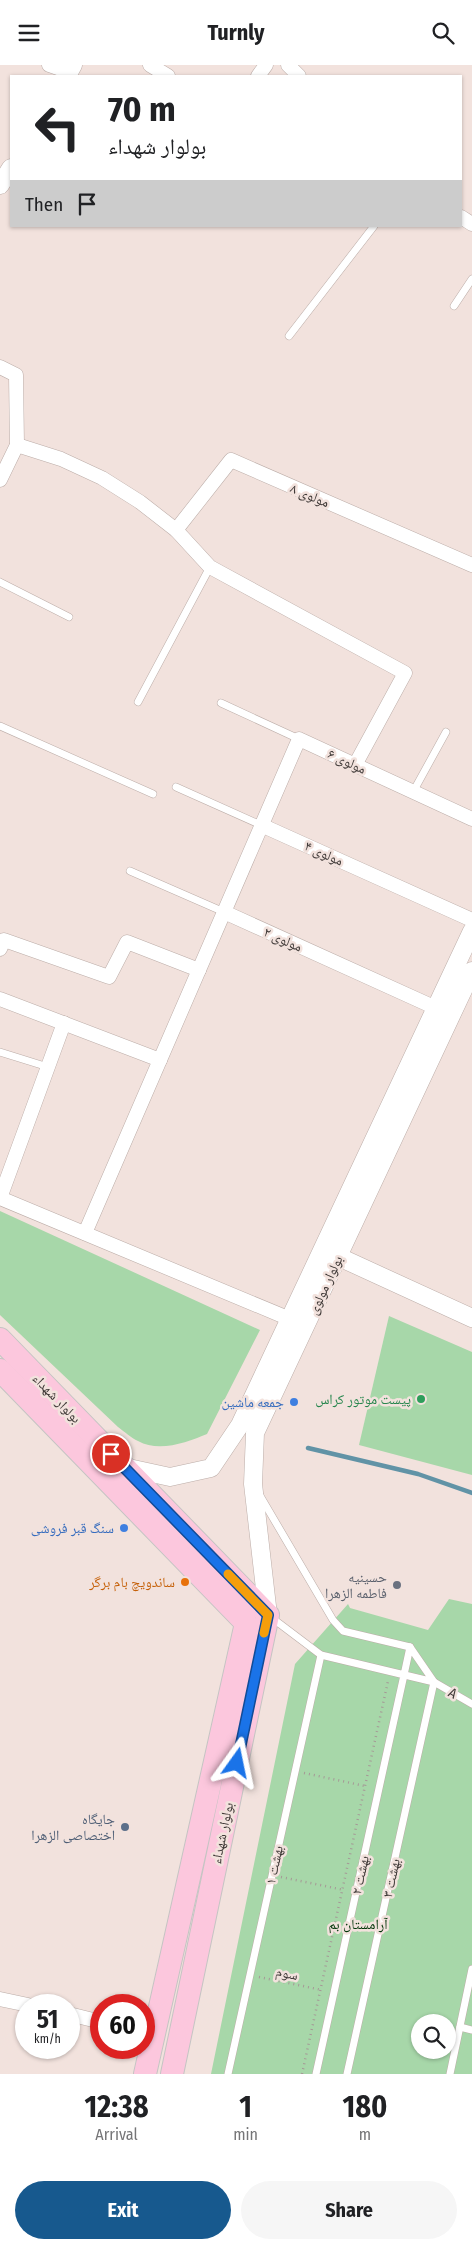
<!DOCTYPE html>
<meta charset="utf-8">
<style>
body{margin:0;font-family:"Fira Sans Condensed","Noto Naskh Arabic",sans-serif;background:#f6f6f6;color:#202124;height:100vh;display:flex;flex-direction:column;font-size:19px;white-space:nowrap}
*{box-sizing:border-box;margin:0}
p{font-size:16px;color:#757577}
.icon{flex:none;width:28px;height:28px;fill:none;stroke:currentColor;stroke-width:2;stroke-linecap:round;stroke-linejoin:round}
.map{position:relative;height:2009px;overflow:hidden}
.sheet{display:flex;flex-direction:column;background:#fff;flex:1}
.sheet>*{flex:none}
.banner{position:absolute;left:10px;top:10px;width:452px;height:152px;border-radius:0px;box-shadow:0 1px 4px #0004;background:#fff;color:#202124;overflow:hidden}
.buttons{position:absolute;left:411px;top:1949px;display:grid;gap:10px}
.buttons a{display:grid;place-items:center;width:45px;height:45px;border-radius:50%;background:#fff;box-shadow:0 1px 4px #0004;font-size:25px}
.speed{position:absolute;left:15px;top:1929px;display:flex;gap:10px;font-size:25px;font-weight:700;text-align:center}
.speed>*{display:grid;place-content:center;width:65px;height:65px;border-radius:50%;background:#fff;box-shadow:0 1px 4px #0004;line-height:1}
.speed small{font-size:12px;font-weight:400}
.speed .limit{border:8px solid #d22;background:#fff;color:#111}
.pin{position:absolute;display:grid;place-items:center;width:42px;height:42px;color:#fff;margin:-21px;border:2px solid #fff;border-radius:50%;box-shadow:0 1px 5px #0007}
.me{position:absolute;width:55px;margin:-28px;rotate:12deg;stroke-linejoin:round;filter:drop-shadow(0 0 4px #0008)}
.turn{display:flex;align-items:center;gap:18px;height:105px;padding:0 15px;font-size:22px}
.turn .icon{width:65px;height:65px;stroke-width:2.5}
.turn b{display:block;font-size:35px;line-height:42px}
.then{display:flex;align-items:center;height:48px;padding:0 15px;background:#0003;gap:10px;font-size:19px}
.eta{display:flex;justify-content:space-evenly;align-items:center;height:85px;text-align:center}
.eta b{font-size:30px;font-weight:700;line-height:35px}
.button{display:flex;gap:10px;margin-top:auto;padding:10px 15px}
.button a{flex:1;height:58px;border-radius:30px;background:#17598e;color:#fff;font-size:20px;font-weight:700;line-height:58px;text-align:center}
.button a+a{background:#f6f6f6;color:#202124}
header{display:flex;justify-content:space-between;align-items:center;height:65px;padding:0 15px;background:#fff;font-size:22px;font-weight:700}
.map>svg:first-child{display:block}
.green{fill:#a7d7a9;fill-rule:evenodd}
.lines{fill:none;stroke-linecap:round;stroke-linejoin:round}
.stream{stroke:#6193a6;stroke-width:4.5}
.service-casing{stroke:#bcada8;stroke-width:8}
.minor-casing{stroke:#bcada8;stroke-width:15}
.tertiary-casing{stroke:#bcada8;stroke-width:19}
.primary-casing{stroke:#c5c4c3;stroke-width:24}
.path{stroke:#a59996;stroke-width:2.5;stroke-dasharray:1 4;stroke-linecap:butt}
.service{stroke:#fff;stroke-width:7}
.minor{stroke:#fff;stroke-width:14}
.tertiary{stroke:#fff;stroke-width:18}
.primary{stroke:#fcc7dd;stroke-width:22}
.route-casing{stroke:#114b97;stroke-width:12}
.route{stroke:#1a73e8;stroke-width:9}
.slow{stroke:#f59e0b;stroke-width:9}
.leisure-dot{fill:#2e9e5b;stroke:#f2e2dd;stroke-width:2}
.shop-dot{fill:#3f7fe0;stroke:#f2e2dd;stroke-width:2}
.food-dot{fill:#e8710a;stroke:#f2e2dd;stroke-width:2}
.worship-dot{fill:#6b7280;stroke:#f2e2dd;stroke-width:2}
.service-dot{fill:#5c6f8a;stroke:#f2e2dd;stroke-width:2}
.labels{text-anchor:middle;stroke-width:5;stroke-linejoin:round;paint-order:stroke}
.street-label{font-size:14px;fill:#3f3937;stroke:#f2e2dd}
.leisure-label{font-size:14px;fill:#27864d;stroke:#f2e2dd;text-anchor:end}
.shop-label{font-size:14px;fill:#366cbe;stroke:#f2e2dd;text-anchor:end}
.worship-label{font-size:14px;fill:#5b616d;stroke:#f2e2dd;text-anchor:end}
.food-label{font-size:14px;fill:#c56008;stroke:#f2e2dd;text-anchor:end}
.service-label{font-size:14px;fill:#4e5e75;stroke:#f2e2dd;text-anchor:end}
.park-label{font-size:14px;fill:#003508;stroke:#f2e2dd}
</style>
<header><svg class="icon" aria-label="menu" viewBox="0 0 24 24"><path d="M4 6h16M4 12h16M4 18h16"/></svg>Turnly<svg class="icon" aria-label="search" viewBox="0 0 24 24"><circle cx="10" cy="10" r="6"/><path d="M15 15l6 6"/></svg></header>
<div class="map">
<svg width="472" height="2009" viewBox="0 0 472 2009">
<rect width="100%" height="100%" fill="#f2e2dd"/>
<g class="green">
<path d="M0 1146 260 1265 207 1369C188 1377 159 1388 138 1376 131 1373 125 1367 118 1362L0 1250Z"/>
<path d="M389 1251 472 1287V1410L359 1380Z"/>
<path d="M449 1534 472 1539V2009H211L295 1599 348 1539 350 1543 428 1565ZM420 1958H448V1985H420Z"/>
</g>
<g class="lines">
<path class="stream" d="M308 1383 418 1409 472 1428"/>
<defs>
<g id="service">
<path d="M454 241 472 214"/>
<path d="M289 271 374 161"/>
<path d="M0 517 69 552"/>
<path d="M138 637 210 502"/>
<path d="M221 638 299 674"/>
<path d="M0 661 153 729"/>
<path d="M176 722 261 760"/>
<path d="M413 727 446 667"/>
<path d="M130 806 224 847"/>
<path d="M0 987 48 1002"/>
<path d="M259 1429 333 1555 343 1566 410 1582"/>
<path d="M272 1553 321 1590 434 1617 410 1582 404 1610 316 2009"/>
<path d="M460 1962 472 1965"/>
<path d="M228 2009 321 1590"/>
<path d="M347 2009 434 1617 472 1639"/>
<path d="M450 2009 472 1904"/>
</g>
<g id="minor">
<path d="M49 0 69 7"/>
<path d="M150 0 168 11"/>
<path d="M288 0 299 11"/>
<path d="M258 11 266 0"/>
<path d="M461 152 472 159"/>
<path d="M0 302 16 310 17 380 0 415"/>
<path d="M17 380 61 394 102 413 140 437 176 465 210 502 405 608 355 700"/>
<path d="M176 465 231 395 472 500"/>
<path d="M261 760 472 855"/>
<path d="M224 847 436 943"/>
<path d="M0 884 4 875 109 912 127 877 199 905"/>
<path d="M0 934 160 995"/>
<path d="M0 1133 290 1254"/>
<path d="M0 1133 64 958"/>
<path d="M85 1168 299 674 472 754"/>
<path d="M0 1934 28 1940"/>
<path d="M69 1949 101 1957"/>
</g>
<g id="tertiary">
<path d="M67 11 73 0"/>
<path d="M0 120 11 103"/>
<path d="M328 1187 472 1253"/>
<path d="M124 1402 170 1412 211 1403 240 1360 472 866"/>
<path d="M268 1550 253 1419 255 1368 472 906"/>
</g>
<g id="primary">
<path d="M0 1274 268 1550 172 2009"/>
<path d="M0 1305 246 1558 145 2009"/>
</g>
</defs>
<use href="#service" class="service-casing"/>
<use href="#minor" class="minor-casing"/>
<use href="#tertiary" class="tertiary-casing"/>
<use href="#primary" class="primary-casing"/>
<g class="path">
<path d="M304 1708 365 1721"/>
<path d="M281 1812 344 1825"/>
<path d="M259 1912 322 1925"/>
<path d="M302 2009 388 1616"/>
</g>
<use href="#service" class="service"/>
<use href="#minor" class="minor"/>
<use href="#tertiary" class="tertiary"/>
<use href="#primary" class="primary"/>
</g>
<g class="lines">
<defs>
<path id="route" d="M111 1389 268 1550 237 1698"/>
</defs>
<use href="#route" class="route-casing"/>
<use href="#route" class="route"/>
<path class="slow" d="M228 1509 268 1550 264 1568"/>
</g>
<circle class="leisure-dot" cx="421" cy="1334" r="5"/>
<g class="shop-dot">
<circle cx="294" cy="1337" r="5"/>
<circle cx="124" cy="1463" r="5"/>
</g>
<circle class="food-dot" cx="185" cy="1517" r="5"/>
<circle class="worship-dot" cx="397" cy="1520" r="5"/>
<circle class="service-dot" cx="125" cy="1762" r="5"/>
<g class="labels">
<g class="street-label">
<text transform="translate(310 430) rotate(23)" y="5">مولوی ۸</text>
<text transform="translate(347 696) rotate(25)" y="5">مولوی ۶</text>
<text transform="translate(324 788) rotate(24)" y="5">مولوی ۴</text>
<text transform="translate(283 874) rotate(24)" y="5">مولوی ۲</text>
<text transform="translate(325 1220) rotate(-65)" y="5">بولوار مولوی</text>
<text transform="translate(57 1333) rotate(46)" y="5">بولوار شهداء</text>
<text transform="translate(453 1628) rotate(29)" y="5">A</text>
<text transform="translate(222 1768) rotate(-78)" y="5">بولوار شهداء</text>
<text transform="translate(274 1800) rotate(-78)" y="5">بهشت ۱</text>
<text transform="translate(360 1810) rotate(-78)" y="5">بهشت ۲</text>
<text transform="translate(391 1813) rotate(-78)" y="5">بهشت ۳</text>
<text transform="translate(287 1908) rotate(12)" y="5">سوم</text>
</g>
<g class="leisure-label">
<text x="411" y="1339">پیست موتور کراس</text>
</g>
<g class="shop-label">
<text x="284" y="1342">جمعه ماشین</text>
<text x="114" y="1468">سنگ قبر فروشی</text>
</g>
<g class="worship-label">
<text x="387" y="1517">حسینیه<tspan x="387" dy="16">فاطمه الزهرا</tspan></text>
</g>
<g class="food-label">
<text x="175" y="1522">ساندویچ بام برگر</text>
</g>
<g class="service-label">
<text x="115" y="1759">جایگاه<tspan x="115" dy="16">اختصاصی الزهرا</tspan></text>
</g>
<g class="park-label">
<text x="358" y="1864">آرامستان بم</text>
</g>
</g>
</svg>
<div class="buttons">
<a><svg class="icon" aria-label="search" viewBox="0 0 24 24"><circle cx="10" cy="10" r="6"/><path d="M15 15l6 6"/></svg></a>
</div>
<div class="speed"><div>51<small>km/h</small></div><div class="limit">60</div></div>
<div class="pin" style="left:111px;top:1389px;background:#d93025"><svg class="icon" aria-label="arrive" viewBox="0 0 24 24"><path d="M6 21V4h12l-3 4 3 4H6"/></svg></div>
<svg class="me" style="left:237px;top:1698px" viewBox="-20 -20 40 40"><path d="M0-17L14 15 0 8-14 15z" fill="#1a73e8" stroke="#fff" stroke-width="4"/></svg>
<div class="banner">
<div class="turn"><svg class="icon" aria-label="left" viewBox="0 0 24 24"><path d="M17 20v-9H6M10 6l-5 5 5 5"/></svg><div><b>70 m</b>بولوار شهداء</div></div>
<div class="then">Then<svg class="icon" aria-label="arrive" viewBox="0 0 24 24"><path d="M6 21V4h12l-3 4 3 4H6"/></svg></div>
</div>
</div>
<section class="sheet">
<div class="eta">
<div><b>12:38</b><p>Arrival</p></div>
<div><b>1</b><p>min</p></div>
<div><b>180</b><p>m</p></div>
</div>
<div class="button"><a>Exit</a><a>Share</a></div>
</section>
